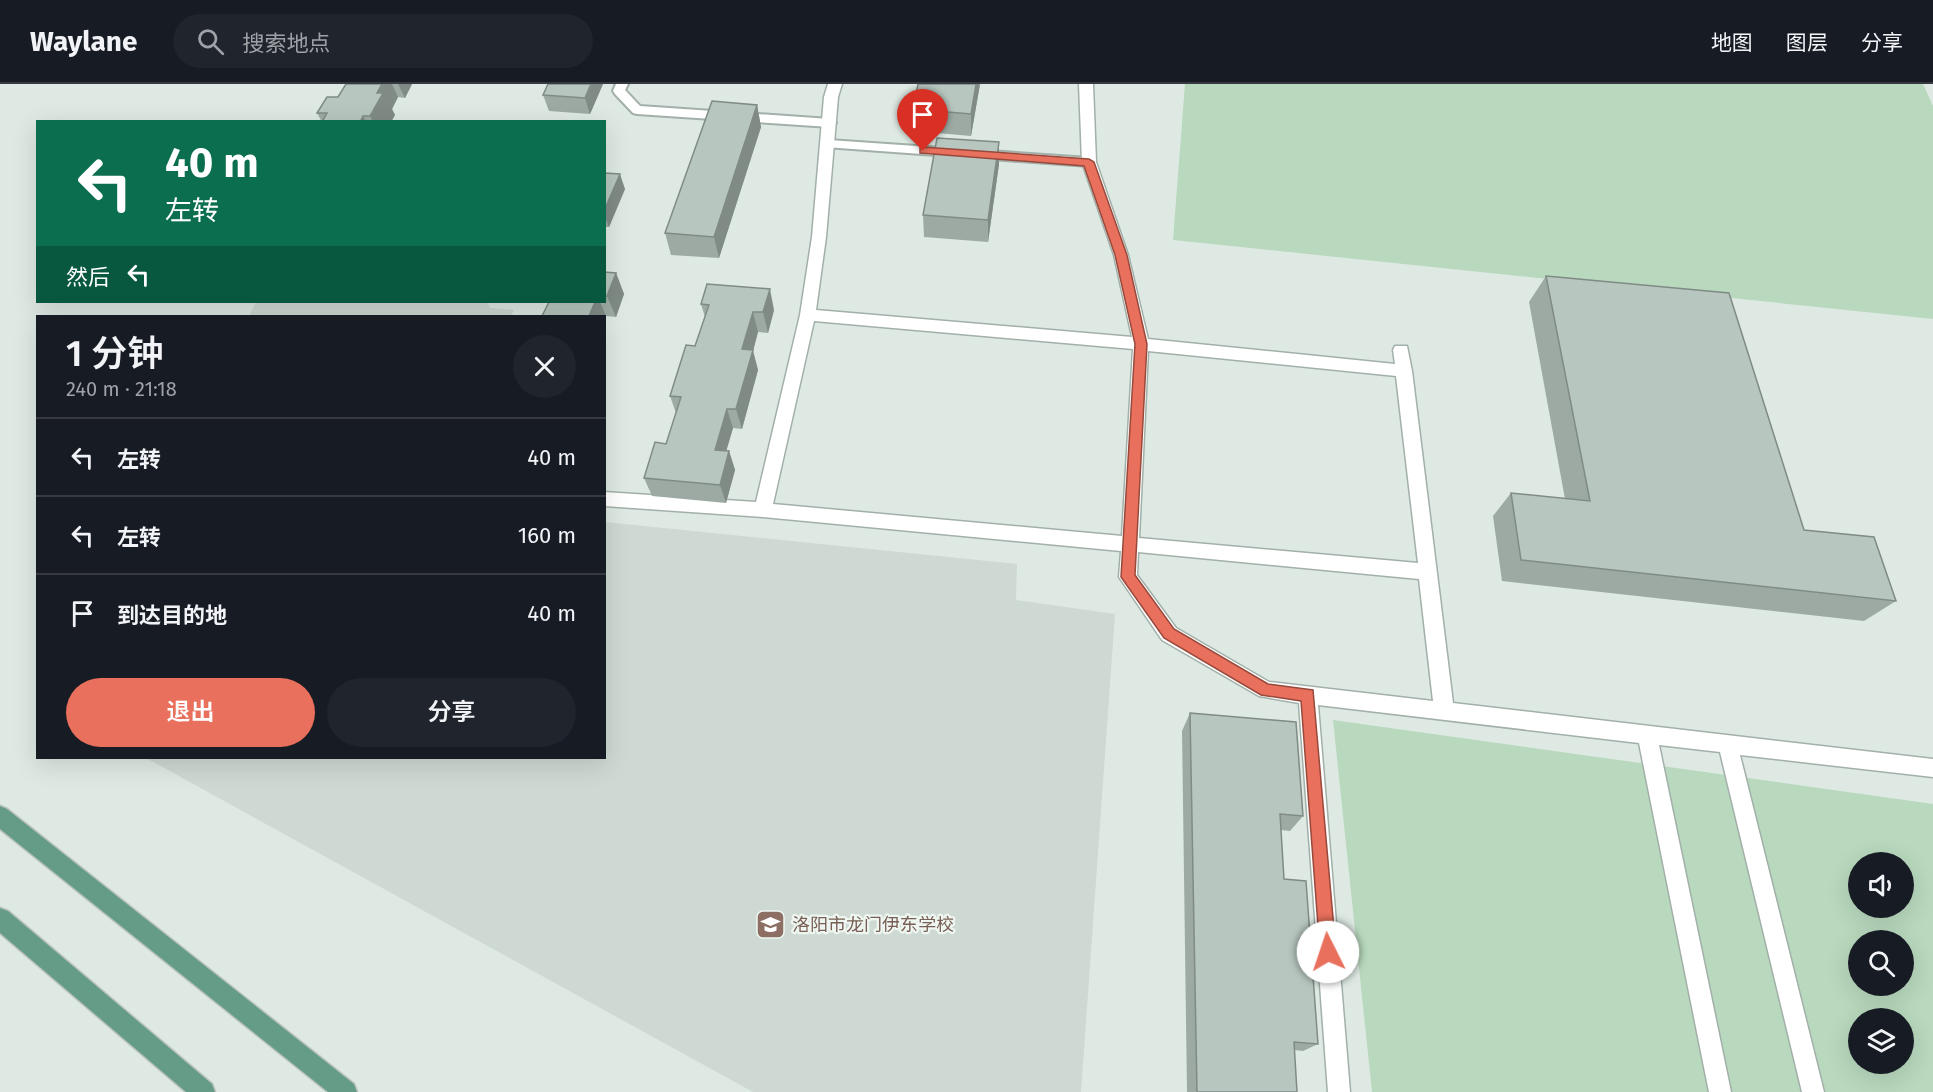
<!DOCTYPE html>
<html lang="zh">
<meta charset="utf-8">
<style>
body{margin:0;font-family:"Fira Sans","Noto Sans SC",sans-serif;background:#20242c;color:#f1f3f6;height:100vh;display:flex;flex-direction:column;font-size:22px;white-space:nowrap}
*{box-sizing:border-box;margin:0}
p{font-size:20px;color:#9ea1a6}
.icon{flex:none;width:33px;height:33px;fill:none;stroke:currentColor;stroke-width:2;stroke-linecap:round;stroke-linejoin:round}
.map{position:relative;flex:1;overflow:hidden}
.side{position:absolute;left:36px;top:231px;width:570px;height:444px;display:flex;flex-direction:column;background:#171b24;border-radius:0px;box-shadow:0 6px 24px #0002}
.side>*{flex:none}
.hud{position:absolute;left:36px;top:36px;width:570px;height:183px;border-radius:0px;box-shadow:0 6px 24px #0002;background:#0b6e4f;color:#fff;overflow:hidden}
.buttons{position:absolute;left:1848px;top:768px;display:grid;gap:12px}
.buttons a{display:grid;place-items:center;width:66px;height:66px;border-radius:50%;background:#171b24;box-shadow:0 6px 24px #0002;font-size:30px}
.pin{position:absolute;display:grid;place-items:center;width:51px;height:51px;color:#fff;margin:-62px -26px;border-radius:50% 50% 50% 0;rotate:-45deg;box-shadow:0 0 6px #0007}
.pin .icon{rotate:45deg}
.me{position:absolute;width:66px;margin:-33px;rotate:356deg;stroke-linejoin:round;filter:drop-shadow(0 0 4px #0008)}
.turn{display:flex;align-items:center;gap:21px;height:126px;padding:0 30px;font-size:27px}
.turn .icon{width:78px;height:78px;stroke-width:2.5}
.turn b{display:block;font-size:42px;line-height:51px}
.then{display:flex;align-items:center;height:57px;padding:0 30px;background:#0003;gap:12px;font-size:22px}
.round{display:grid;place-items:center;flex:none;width:63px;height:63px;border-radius:32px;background:#20242c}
.summary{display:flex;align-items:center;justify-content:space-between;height:102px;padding:0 30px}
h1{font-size:36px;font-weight:600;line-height:45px}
.primary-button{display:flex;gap:12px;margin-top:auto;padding:12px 30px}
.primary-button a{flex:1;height:69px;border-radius:36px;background:#e9705c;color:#fff;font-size:24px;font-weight:600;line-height:69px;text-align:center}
.primary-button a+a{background:#20242c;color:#f1f3f6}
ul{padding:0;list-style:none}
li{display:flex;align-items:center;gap:18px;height:78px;padding:0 30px;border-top:2px solid #363941}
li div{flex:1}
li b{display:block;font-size:22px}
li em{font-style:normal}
header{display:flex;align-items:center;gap:36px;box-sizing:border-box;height:84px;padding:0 30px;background:#171b24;border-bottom:2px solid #363941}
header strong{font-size:28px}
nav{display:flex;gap:33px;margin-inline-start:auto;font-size:21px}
.search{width:420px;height:54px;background:#20242c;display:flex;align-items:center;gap:15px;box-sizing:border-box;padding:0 21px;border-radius:33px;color:#9ea1a6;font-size:22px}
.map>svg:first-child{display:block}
.built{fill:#cdd9d2}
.green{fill:#b8d9be;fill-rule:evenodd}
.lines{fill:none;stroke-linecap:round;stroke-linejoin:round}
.service-casing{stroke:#a2b0a9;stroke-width:4}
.minor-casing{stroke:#a2b0a9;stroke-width:3}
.primary-casing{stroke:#bcc3c1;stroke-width:3}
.service{fill:#fff;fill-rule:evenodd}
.minor{fill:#fff;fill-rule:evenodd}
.primary{fill:#659c88;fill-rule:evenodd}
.wall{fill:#9daaa4}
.shaded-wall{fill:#808b86}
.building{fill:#b7c6bf;stroke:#808b86;stroke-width:1.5}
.route{fill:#e9705c;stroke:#97493c;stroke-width:1.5}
.labels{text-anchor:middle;stroke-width:4.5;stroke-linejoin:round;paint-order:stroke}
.education-label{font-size:18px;fill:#785e54;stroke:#eef6f1;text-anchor:start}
</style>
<header>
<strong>Waylane</strong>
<div class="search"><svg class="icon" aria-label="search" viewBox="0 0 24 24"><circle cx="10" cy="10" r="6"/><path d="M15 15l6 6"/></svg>搜索地点</div>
<nav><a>地图</a><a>图层</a><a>分享</a></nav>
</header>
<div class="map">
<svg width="1933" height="1008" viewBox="0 0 1933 1008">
<rect width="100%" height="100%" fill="#dee9e3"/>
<g class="built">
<path d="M256 218H487L490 224 514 226 511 232H249Z"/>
<path d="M605 438 1017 480 1016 516 1115 530 1081 1008H753L146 674H604Z"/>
</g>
<g class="green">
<path d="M1185 0H1923L1933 22V235L1173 156Z"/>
<path d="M1333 636 1933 720V1008H1372ZM1858 778H1904V824H1858ZM1858 856H1904V902H1858ZM1858 934H1904V980H1858Z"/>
</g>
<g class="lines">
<defs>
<g id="service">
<path d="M616 0H628L625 6 640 22 830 35 836 39 830 43 637 30 633 29 615 10 613 7Z"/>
<path d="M829 56 1089 74 1095 78 1089 82 825 63 823 60 825 57Z"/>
</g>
<path id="minor" d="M828 0H842L838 13 826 153 816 226 1132 253 1114 171 1082 78 1079 0H1093L1096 78 1128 171 1148 255 1395 280 1393 266 1395 262H1407L1412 287 1453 619 1933 675V693L1740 671 1824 1008H1802L1720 668 1659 661 1731 1008H1709L1639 659 1318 621 1350 1008H1328L1299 619 1259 612 1162 556 1119 493 1121 467 763 433 604 422V408L756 418 800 231 812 153 824 13ZM814 237 1133 265 1122 452 773 420ZM1148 267 1396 292 1418 479 1139 454ZM1138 468 1419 495 1433 617 1269 598 1176 544 1137 491Z"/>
<g id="primary">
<path d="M0 722 7 725 354 1000 357 1008H328L0 745Z"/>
<path d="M0 824 8 827 212 1000 215 1008H186L0 849Z"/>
</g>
</defs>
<use href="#service" class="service-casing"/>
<use href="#minor" class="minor-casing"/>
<use href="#primary" class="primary-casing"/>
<use href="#service" class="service"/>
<use href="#minor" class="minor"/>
<use href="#primary" class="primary"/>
</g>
<g class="wall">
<path d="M346 0H412L405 14 398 13 392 25 395 31 391 38H322L317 29 338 13Z"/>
<path d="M603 0 590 30 549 27 543 11Z"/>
<path d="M980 0 971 52 914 47 913 25Z"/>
<path d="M757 21 761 43 719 174 671 171 665 149Z"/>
<path d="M999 80 988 158 924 153 923 131Z"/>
<path d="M604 89 625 105 609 143H604Z"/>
<path d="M604 188 616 189 624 210 616 233 606 232 604 236V232L549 218H604Z"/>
<path d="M1546 192 1804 446 1896 517 1864 537 1502 497 1493 432 1511 409 1565 415 1529 218Z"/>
<path d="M701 220 774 226 768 249 758 248 753 267 758 286 742 345 733 344 726 367H729L735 386 726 419 652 412 644 394 666 360 676 329 670 312 695 262 705 233Z"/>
<path d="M1190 629 1303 732 1290 747 1281 746 1284 795 1318 960 1303 967 1294 966 1297 1008H1187L1182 647Z"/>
</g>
<g class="shaded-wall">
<path d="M382 0H392L398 13 392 25 395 31 391 38H373L370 32 377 9Z"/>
<path d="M398 0H412L405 14Z"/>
<path d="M591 0H603L590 30 585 14Z"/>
<path d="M976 0H980L971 52V30Z"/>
<path d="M757 21 761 43 719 174 714 153Z"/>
<path d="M363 32 366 38H360Z"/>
<path d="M999 58V80L988 158V136Z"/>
<path d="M620 90 625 105 609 143 604 130V127Z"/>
<path d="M616 189 624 210 616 233 607 212Z"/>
<path d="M770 205 774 226 768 249 763 228Z"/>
<path d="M595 218H600L606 232 604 236V232H589Z"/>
<path d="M753 228 758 248 753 267 758 286 742 345 736 325 742 265Z"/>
<path d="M727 325 733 344 721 385 715 366Z"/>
<path d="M729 367 735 386 726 419 720 401Z"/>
</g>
<g class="building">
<path d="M346 0H382L377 9H383L370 32H363L360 38H322L327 29H317L327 13H338Z"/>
<path d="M548 0H591L585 14 543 11Z"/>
<path d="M918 0H976L971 30 913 25Z"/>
<path d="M712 17 757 21 714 153 665 149Z"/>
<path d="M937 54 999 58 988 136 923 131Z"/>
<path d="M604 89 620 90 604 127Z"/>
<path d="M604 188 616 189 607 212H604Z"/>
<path d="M1546 192 1729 209 1804 446 1874 453 1896 517 1521 476 1511 409 1590 417Z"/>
<path d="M707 200 770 205 763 228H753L742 265 753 266 736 325H727L715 366 729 367 720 401 644 394 655 358 666 360 681 313 670 312 686 261 695 262 709 221 701 220Z"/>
<path d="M549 218H595L589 232H542Z"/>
<path d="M1190 629 1296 638 1303 732 1280 730 1284 795 1306 797 1318 960 1294 958 1297 1008H1197Z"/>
</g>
<path class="route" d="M923 63 1089 75 1094 78 1127 171 1147 260 1135 491 1174 545 1268 600 1313 606 1336 868 1334 874 1328 876 1322 874 1320 868 1301 617 1261 611 1164 554 1121 493 1135 260 1115 171 1084 82 920 69V64Z"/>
<defs>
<symbol id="school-square" viewBox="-11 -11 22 22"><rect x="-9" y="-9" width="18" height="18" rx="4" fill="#8d6e63" stroke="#eef6f1"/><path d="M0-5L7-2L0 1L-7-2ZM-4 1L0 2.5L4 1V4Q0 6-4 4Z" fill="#fff"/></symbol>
</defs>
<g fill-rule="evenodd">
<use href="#school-square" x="754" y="824" width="33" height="33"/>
</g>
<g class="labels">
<g class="education-label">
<text x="792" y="847">洛阳市龙门伊东学校</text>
</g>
</g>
</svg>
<div class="buttons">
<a><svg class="icon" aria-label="sound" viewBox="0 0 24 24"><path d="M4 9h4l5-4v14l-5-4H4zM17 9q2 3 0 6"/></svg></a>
<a><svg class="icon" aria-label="search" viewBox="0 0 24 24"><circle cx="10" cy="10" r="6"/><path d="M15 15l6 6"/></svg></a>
<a><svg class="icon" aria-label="layers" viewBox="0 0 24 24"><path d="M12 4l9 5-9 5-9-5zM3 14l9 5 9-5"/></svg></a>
</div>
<div class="pin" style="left:923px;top:67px;background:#d93025"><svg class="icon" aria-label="arrive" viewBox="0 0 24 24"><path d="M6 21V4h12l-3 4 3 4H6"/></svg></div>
<svg class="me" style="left:1328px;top:868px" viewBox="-20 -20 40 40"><circle r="19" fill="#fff"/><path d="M0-13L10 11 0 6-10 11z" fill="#e9705c"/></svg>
<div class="hud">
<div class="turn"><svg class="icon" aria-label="left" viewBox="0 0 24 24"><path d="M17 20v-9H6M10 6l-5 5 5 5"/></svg><div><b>40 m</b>左转</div></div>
<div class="then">然后<svg class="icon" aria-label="left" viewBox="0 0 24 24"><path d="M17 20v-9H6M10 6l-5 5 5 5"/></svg></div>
</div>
<section class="side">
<div class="summary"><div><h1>1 分钟</h1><p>240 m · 21:18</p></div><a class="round"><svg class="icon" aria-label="close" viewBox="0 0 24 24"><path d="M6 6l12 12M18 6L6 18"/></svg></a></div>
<ul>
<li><svg class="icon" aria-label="left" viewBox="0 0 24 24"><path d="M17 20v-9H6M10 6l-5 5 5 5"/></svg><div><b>左转</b></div><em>40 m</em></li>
<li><svg class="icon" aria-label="left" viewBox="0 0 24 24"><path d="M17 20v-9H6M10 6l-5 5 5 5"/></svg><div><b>左转</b></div><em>160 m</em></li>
<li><svg class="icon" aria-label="arrive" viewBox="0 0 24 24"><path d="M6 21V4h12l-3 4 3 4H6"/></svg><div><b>到达目的地</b></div><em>40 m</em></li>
</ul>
<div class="primary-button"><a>退出</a><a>分享</a></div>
</section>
</div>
